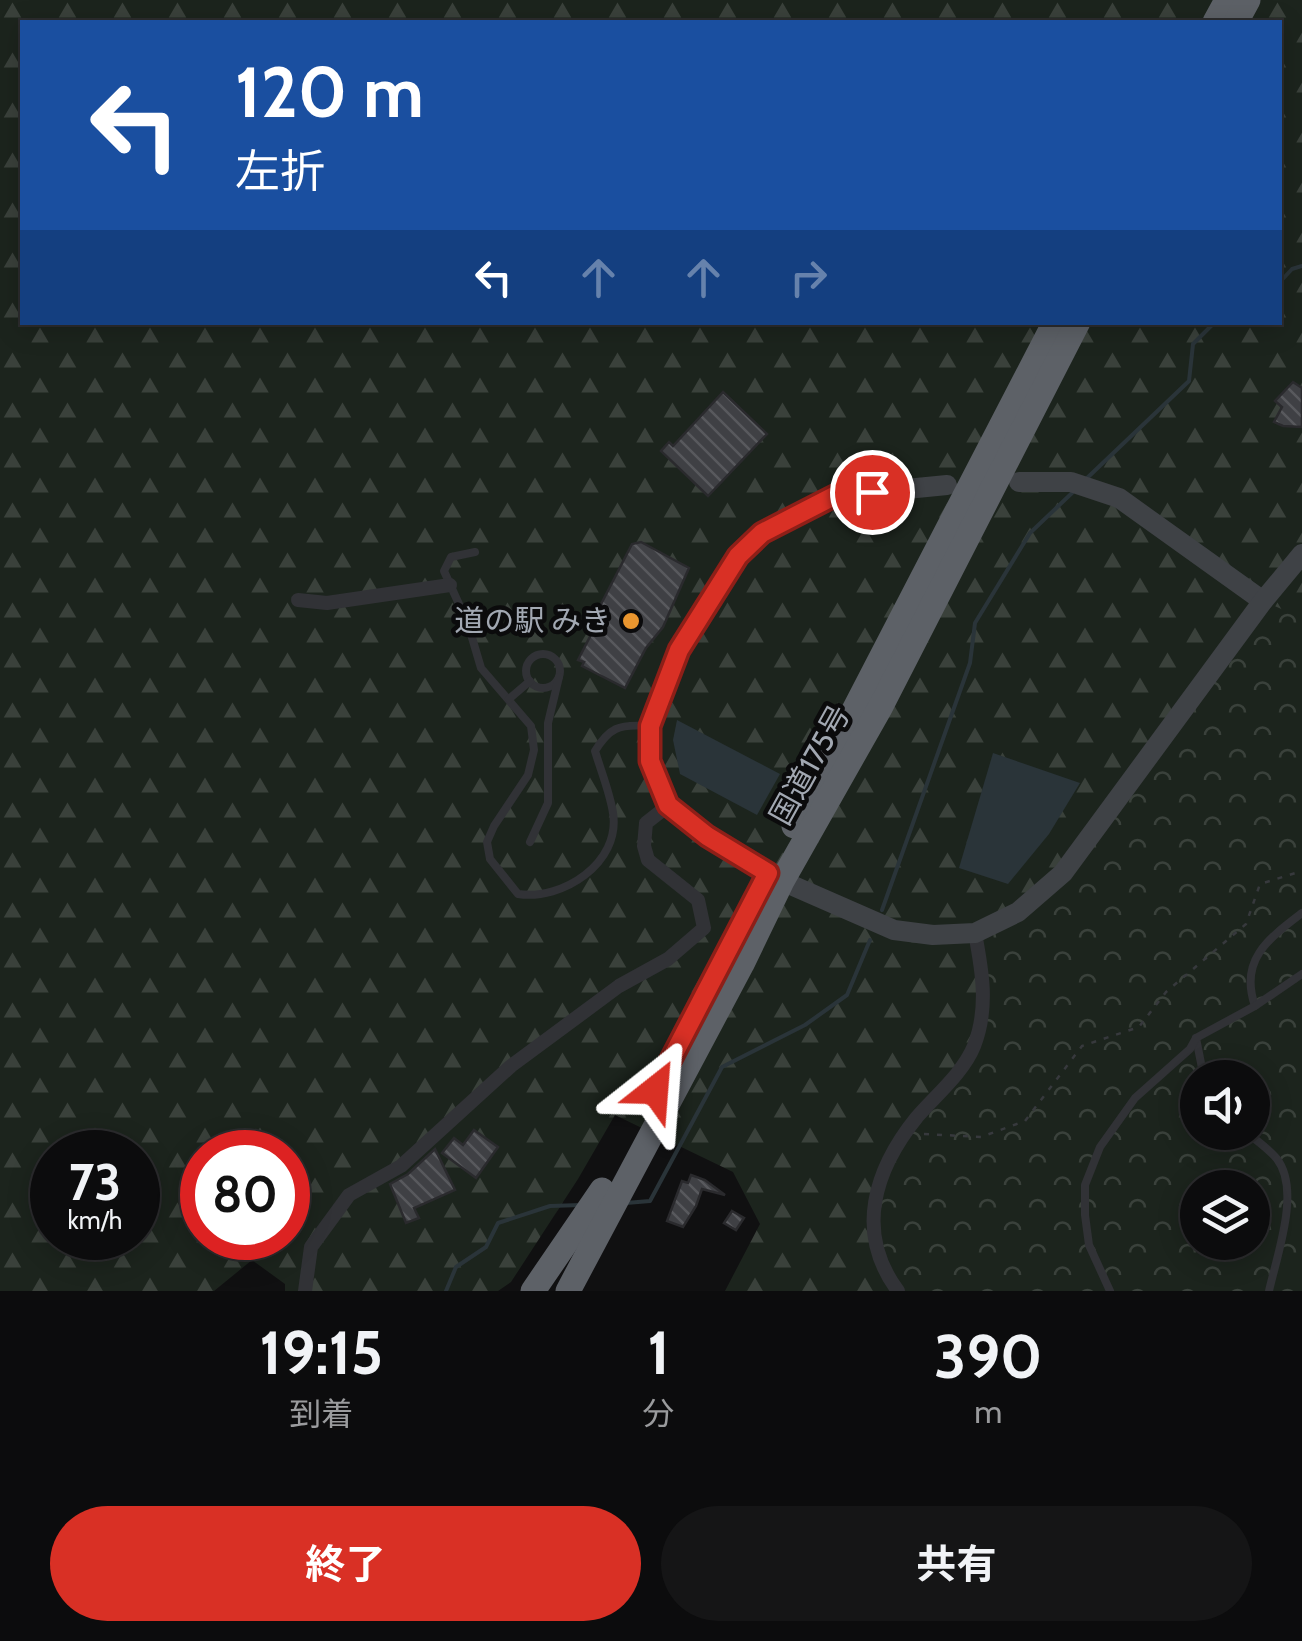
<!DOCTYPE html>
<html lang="ja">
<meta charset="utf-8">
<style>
body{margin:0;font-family:Cabin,"Noto Sans JP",sans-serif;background:#151516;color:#f1f3f6;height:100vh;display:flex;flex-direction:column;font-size:38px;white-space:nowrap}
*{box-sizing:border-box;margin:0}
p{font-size:32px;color:#9a9b9d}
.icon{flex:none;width:55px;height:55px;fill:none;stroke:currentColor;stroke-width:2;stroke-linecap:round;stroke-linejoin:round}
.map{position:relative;height:1291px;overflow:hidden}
.panel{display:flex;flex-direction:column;background:#0c0c0d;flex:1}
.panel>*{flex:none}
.banner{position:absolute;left:20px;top:20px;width:1262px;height:305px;border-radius:0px;box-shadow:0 5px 25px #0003,0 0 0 2px #2c2c2e;background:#1a4fa0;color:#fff;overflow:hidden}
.buttons{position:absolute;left:1180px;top:1060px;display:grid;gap:20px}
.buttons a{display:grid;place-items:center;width:90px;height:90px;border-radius:50%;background:#0c0c0d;box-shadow:0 5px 25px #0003,0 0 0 2px #2c2c2e;font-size:50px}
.speed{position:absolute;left:30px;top:1130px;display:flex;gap:20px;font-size:50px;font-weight:700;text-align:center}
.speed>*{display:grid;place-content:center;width:130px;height:130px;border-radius:50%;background:#0c0c0d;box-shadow:0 5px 25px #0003,0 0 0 2px #2c2c2e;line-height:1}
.speed small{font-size:25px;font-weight:400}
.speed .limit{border:15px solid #d22;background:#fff;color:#111}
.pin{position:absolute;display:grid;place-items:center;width:85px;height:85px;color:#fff;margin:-42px;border:5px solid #fff;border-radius:50%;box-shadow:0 2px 10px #0007}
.me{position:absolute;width:110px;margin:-55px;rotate:28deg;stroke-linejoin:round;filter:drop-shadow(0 0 8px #0008)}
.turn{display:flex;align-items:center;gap:35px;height:210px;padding:0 50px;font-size:45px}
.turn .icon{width:130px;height:130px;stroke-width:2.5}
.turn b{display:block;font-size:70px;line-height:85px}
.lanes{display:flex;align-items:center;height:95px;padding:0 50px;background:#0003;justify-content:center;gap:50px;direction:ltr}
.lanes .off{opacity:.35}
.eta{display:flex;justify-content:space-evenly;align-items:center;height:170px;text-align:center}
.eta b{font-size:60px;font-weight:700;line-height:70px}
.action{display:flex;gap:20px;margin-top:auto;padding:20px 50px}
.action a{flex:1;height:115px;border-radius:60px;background:#d93025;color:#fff;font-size:40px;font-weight:700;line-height:115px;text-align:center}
.action a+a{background:#151516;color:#f1f3f6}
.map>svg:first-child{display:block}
.forest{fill:url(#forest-firs);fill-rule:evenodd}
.park{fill:url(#park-crowns);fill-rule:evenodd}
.water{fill:#2a3439}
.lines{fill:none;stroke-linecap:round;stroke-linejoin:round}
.stream{stroke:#2a3439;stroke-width:4}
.building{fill:url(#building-back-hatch);stroke:#2a2a2d;stroke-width:2.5}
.path{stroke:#37393d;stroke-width:2.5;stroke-dasharray:5 8;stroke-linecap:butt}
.lane{stroke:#313236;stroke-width:8}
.street{stroke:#313236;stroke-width:14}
.secondary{stroke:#3f4246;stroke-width:20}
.highway{stroke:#5d6167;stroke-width:25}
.route-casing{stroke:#8d1f18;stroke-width:25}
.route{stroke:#d93025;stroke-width:18}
.poi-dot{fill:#ea962f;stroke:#0b0b0c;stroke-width:4}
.labels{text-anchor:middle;stroke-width:9;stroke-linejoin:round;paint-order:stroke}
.poi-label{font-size:30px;fill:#a2a8b2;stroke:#0b0b0c;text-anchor:end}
.street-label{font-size:30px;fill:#a2a8b2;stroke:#0b0b0c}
</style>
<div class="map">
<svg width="1302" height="1291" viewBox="0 0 1302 1291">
<defs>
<pattern id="forest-firs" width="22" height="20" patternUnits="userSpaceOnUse" patternTransform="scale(2.5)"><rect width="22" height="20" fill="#1c241d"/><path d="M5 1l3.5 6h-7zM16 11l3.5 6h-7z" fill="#3a413b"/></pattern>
<pattern id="park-crowns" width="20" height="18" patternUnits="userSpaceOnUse" patternTransform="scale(2.5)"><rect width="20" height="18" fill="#1c241d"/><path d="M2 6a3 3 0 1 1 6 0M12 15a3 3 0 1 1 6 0" fill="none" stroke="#3a413b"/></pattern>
<pattern id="building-back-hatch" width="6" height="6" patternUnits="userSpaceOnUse" patternTransform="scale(2.5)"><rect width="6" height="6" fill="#3f4044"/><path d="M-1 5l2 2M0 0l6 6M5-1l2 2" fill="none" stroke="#58595d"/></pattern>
</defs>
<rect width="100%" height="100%" fill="#101011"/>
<path class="forest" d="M0 0H1302V964L1283 1110 1302 1291H725L760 1224 733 1172 615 1115 578 1179 511 1282 498 1291H285V1284L252 1260 214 1291H0ZM22 22H1280V322H22ZM1198 1078H1252V1132H1198ZM52 1152H138V1238H52ZM202 1152H288V1238H202ZM1198 1188H1252V1242H1198Z"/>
<path class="park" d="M1263 601 1302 618V1291H898L873 1220 888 1158 973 1048 982 1009 975 933 1063 873ZM1198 1078H1252V1132H1198ZM1198 1188H1252V1242H1198Z"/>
<g class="water">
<path d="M677 720 780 774 757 815 680 774 673 740Z"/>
<path d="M993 753 1080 783 1049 834 1008 884 959 868Z"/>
</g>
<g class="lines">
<g class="stream">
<path d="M1280 282 1292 269 1302 266"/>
<path d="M1086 479 1189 381 1193 344 1215 322"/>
<path d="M882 910 970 663 975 623 1030 533 1072 493"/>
<path d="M626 1203 650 1201 722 1067 805 1025 847 995 870 940"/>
<path d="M446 1291 456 1267 486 1247 498 1223 550 1206 581 1205"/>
</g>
</g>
<g class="building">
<path d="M1293 382 1302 388V427L1283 426 1274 422 1282 407 1275 401Z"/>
<path d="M723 392 767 434 708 496 661 451 669 442 673 446Z"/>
<path d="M641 542 689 568 663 627 646 648 625 688 582 666 584 662 578 660 601 615 597 612 632 544Z"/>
<path d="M474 1130 498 1147 476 1178 442 1153 454 1138 463 1145Z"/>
<path d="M435 1149 455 1190 414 1208 419 1218 406 1223 390 1184 408 1174Z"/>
<path d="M691 1175 705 1180 725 1195 702 1189 696 1206 683 1227 667 1221 682 1181 688 1183Z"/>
<path d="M732 1211 744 1218 736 1230 724 1223Z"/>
</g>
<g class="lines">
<path class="path" d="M924 1134 981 1137 1025 1121 1082 1046 1139 1027 1166 992 1246 924 1260 884 1302 871"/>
<g class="lane">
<path d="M475 552 451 557 444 571 468 624 481 668 531 726 534 750 528 775 494 826 487 842 490 859 518 894C562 901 621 863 613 813 610 793 601 771 595 751 609 728 619 724 646 726"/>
<circle cx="543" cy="671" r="17"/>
<path d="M509 699 530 681"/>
<path d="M530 842 548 803V723L559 677"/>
<path d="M1255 1006C1239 960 1268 939 1302 913"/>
<path d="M1196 1038 1204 1078"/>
<path d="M1246 1132C1256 1140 1269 1149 1277 1159 1301 1190 1277 1255 1269 1291"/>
<path d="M1110 1291 1089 1245 1085 1215V1185L1100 1147 1135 1098 1190 1049 1196 1038 1255 1006 1302 974"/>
</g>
<g class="street">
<path d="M298 600 327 603 450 585"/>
<path d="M305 1291 311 1247 349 1195 401 1166 511 1066 619 986 668 959 704 928 698 900 648 860 644 846 646 823 669 805"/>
<path d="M898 1291C854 1232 875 1169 917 1117 936 1095 963 1073 974 1046 989 1008 982 970 975 933"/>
</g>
<g class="secondary">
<path d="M1019 482H1071L1119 498 1263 601"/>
<path d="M768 873 707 836 669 805 649 761 650 726 679 650 738 556 762 533 835 496 947 485"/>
<path d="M782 881 894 930 933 935 975 933 1018 912 1063 873 1263 601 1302 554"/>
</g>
<g class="highway">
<path d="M1215 22 1227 0"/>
<path d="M1236 22 1248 0"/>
<path d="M794 826 1055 322"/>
<path d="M533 1291 602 1190"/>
<path d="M568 1291 742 964 782 881 880 708 1078 322"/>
</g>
</g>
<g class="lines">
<defs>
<path id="route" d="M655 1090 768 873 707 836 668 805 650 761V726L679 650 738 556 762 533 834 496 872 492"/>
</defs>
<use href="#route" class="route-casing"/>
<use href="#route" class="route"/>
</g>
<circle class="poi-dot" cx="631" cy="621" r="10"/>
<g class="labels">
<g class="poi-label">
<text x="611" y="631">道の駅 みき</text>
</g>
<g class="street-label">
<text transform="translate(810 765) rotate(-61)" y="10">国道175号</text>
</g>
</g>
</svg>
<div class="buttons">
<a><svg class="icon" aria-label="sound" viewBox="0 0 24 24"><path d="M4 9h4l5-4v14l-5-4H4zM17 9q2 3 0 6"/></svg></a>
<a><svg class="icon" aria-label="layers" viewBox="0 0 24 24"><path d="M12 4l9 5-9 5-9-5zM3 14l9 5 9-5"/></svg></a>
</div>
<div class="speed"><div>73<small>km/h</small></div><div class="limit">80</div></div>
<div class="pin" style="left:872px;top:492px;background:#d93025"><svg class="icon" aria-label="arrive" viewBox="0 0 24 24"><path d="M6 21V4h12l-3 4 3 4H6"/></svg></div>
<svg class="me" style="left:655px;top:1090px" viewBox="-20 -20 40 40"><path d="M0-17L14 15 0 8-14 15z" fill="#d93025" stroke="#fff" stroke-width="4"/></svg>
<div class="banner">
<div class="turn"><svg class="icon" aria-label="left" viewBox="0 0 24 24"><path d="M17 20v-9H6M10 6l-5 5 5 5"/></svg><div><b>120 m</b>左折</div></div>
<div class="lanes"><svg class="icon" aria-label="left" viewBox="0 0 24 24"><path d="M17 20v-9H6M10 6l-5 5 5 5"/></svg><svg class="icon off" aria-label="ahead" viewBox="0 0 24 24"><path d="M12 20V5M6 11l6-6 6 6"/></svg><svg class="icon off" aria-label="ahead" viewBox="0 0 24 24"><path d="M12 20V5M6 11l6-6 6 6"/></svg><svg class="icon off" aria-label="right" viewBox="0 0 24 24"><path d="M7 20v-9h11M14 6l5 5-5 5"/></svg></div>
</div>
</div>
<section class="panel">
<div class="eta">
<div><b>19:15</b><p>到着</p></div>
<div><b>1</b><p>分</p></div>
<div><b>390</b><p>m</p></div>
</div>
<div class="action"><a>終了</a><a>共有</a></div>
</section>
